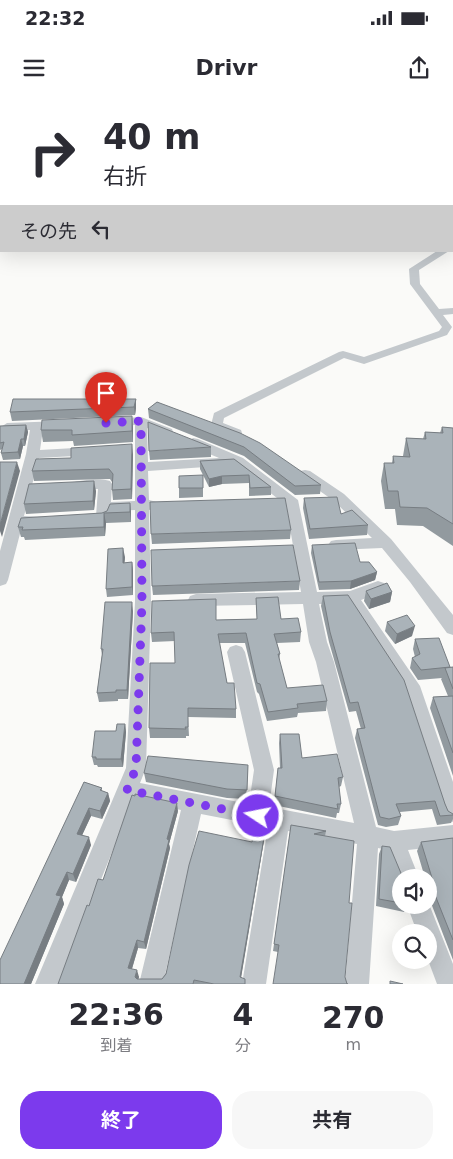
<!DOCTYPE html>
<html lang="ja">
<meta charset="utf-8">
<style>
body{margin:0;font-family:"DejaVu Sans","Noto Sans JP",sans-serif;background:#f7f7f7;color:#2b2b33;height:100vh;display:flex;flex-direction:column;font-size:19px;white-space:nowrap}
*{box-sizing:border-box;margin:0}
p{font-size:16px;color:#7c7c81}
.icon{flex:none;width:28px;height:28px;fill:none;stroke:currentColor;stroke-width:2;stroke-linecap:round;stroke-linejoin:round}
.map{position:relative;height:884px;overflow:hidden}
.side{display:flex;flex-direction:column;background:#fff;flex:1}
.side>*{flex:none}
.top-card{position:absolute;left:0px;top:0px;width:454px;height:152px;box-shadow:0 5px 20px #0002;background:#fff;color:#2b2b33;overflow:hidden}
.buttons{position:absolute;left:392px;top:769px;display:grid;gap:10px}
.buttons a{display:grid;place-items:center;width:45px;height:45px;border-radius:50%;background:#fff;box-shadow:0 5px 20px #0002;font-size:25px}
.pin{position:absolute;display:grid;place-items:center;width:42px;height:42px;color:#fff;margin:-51px -21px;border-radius:50% 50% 50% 0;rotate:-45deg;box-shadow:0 0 5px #0007}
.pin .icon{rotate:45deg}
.me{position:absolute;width:55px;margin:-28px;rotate:281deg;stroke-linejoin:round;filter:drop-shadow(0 0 4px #0008)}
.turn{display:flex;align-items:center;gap:18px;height:105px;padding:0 20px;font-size:22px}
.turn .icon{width:65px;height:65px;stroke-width:2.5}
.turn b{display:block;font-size:35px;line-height:42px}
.then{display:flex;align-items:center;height:48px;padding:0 20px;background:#0003;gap:10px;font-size:19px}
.eta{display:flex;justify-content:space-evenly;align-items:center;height:85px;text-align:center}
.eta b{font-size:30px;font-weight:700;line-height:35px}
.action{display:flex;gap:10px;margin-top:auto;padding:10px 20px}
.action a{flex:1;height:58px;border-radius:20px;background:#7c3aed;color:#fff;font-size:20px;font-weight:700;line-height:58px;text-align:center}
.action a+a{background:#f7f7f7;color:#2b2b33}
.status{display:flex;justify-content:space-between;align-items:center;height:35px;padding:0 25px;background:#fff;direction:ltr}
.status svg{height:14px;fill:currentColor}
header{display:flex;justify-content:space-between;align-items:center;height:65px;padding:0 20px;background:#fff;font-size:22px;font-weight:700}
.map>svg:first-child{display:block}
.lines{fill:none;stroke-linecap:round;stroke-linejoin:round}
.river{fill:#bbc7cb;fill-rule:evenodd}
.minor{fill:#c3c8cc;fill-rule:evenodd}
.wall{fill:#929a9f}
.shaded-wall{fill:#777d82}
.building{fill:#aab3b9;stroke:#777d82}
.route{stroke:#7c3aed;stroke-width:9;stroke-dasharray:0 16.2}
</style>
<div class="status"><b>22:32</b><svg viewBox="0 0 49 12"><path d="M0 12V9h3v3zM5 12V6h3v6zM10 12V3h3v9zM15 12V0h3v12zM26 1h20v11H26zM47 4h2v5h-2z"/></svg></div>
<header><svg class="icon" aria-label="menu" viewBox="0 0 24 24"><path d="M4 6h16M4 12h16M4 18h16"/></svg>Drivr<svg class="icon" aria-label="share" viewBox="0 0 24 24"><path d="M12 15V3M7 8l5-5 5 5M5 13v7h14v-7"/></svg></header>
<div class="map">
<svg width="453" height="884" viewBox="0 0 453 884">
<rect width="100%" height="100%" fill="#fafaf8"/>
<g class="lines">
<g class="river">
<rect x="452" y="42" width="1" height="8"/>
<rect x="0" y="70" width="1" height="8"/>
</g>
<g class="minor">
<path d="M154 0H160L161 1H155Z"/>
<path d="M179 0H200L201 1H178Z"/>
<rect x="226" y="0" width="6" height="1"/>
<rect x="0" y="12" width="1" height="4"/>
<rect x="452" y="49" width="1" height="4"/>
<rect x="0" y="78" width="1" height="4"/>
<path d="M437 151H449L419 170 420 184 439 209 453 208V214L443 215 452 227 447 235 364 264 344 258 224 318 223 323 241 330 242 333 241 336H231L213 328 211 325 214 313 339 252 343 251 364 257 439 231 442 227 410 184 409 169Z"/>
<path d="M141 317 172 329 173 332 167 336 147 328 148 362 219 358 188 345 187 342 193 338 198 339 243 358 298 400 317 492 350 491 378 481 384 483 386 487 384 491 361 500 420 586 453 682V722L446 719 443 712 403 589 347 503 319 504 327 542 334 562 376 727 394 731 453 725V745L408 750 419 778H401V786L387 750 378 748 369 884H345L357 744 288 731 266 884H242L268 727 201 714 163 884H139L181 710 133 700 59 884H35L126 668 135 502V410L110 411 108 419H98L96 416 98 389H71L69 386 71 383C82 380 99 378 110 381L112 384 111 402 135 401V325L112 327 106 323 112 319ZM226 361 233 364 286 405 301 492 196 494 190 496 188 500 190 504 196 506 303 504 309 542 316 562 354 723 269 707 274 670 245 552 242 547 236 545 230 547 227 552 254 670 249 704 140 683 146 668 151 502 149 410 157 408 159 405 157 402 149 400 148 371 220 366 225 365Z"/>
<path d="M62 321 66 322 68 325 66 328 43 329 40 350 92 347 99 351 92 355 39 358 24 416 45 417 47 420 45 423 22 426 8 480 6 484 0 486V451L26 354 30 330 7 331 1 327 7 323Z"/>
<path d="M305 370 310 371 344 394 391 439 453 515V535L447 533 410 482 382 448 336 450 331 449 328 445 331 441 336 440 372 438 334 401 300 377 298 374 300 371Z"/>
<path d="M429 804 453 864V884H437L428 860 429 832H417L407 805Z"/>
</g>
</g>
<g class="wall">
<path d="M136 299V308L135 315 12 321 10 312Z"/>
<path d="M157 302 321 385 320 394 295 395 244 356 149 318 148 309Z"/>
<path d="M26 325 28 332 25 346H23L20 359 3 360 1 353 2 349 0 350V326Z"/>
<path d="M133 327V342L74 346 73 341 43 342 41 330Z"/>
<path d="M442 327 453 328V446L423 426 397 425 395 409H385L381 381 384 363H392L393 356H403L406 338 423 339 425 332 440 333Z"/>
<path d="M211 347V357L150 360 149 351Z"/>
<path d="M133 354 132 399 113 400 112 390V382L110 379 34 381 32 371 71 358Z"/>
<path d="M234 359 271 387V395L249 396V383L222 384 209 387 200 369V361Z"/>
<path d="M203 375V397L179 398V388Z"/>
<path d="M96 391 94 410 26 414 24 404Z"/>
<path d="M304 398 368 425 367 435 309 439 303 408Z"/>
<path d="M130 403 131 413V422L106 423 105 436 25 440 24 437H21L18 427 102 413Z"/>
<path d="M291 430 290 439 152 444 151 434Z"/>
<path d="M312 445 360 462 377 472 375 480 350 489 319 490 311 453Z"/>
<path d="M125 457 124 463 132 462 133 471V495L107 497 106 489Z"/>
<path d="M300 481 299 490 153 495 152 486Z"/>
<path d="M366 491 392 492 390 502 369 509 364 501Z"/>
<path d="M323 496 445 704 448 711 453 714V719L451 723 437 725 432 709 400 712 401 716 398 725 386 727 378 725 355 638 357 629H361L356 611 349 612 329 542 321 506Z"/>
<path d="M256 498 281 519 301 532 300 542 277 543 280 554 279 561 287 588 327 601 326 611 298 613 297 617 267 621 259 594 257 592 245 543H219L227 583 236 609V618L188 617 189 636H186V638H150L149 628 175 563V541L152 542 151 533 216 520 257 519Z"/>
<path d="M133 511 128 599H118V601L99 602 97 593 102 555 101 549Z"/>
<path d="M387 522 412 536 395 544 385 531Z"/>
<path d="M415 539 450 567H453V676L430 608 433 597 448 596 441 579 442 578 418 580 410 568 412 558 415 557 413 549Z"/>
<path d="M125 624 126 632 123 667H98L97 665H94L92 657 116 631Z"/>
<path d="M280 634 302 658 343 677 341 686 339 687 341 704 339 713H337L336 718 274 705 278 668H280L279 643Z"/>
<path d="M248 665 246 699 227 698 146 682 144 673Z"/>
<path d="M84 682 102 688V691L108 693 110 701 102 719 91 716 82 735 91 745 76 782 69 780 62 797 64 804 31 884H0Z"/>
<path d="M178 711 169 744 170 748 146 849 138 848 132 869 139 877 138 879H162L252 742 266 728 241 877 245 884H58L89 806 103 780Z"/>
<path d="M291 725 326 731 325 736 349 803 345 877 347 884 278 852 273 851Z"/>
<path d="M453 738V860L431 803 429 802V797L430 794 429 789V778H425L417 751 421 742Z"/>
<path d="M382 746 401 778V805H408L404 812 376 806 379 754Z"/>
</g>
<g class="shaded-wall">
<path d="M136 299V308L135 315 134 307Z"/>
<path d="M132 316 133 327V342L132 331Z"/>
<path d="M26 325 28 332 25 346 24 339Z"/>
<path d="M21 339 23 346 20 359 18 352Z"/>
<path d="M132 344 133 354 132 399 131 389Z"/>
<path d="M17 362 20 371 2 437 0 431V425Z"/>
<path d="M222 376V384L209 387V379Z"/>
<path d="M94 381 96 391 94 410 93 401Z"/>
<path d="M130 403 131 413V422L130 412Z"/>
<path d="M104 413 106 423 105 436 104 427Z"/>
<path d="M123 448 125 457 124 471 123 463Z"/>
<path d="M132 462 133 471V495L132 487Z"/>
<path d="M377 472 375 480 350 489 351 481Z"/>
<path d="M392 492 390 502 369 509 371 499Z"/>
<path d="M132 502 133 511 128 599 127 590Z"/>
<path d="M415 526 412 536 395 544 397 534Z"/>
<path d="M125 624 126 632 123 667 121 659Z"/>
<path d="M108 693 110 701 102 719 100 711Z"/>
<path d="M177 703 178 711 169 744 170 748 146 849 144 842 167 739Z"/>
<path d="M89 708 91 716 79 742 77 734Z"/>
<path d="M267 720 266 728 240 884V877Z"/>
<path d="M89 737 91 745 76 782 73 774Z"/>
<path d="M67 772 69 780 62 797 64 804 31 884H24L56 795Z"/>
<path d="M137 840 138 848 130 875 128 868Z"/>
<path d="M137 870 139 877 137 884 135 877Z"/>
</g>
<g class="building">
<path d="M13 299H136L134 307 10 312Z"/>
<path d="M157 302 240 333 260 343 321 385 295 386 244 347 148 309Z"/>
<path d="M132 316V331L72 335V330H41L42 320Z"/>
<path d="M148 322 211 347 149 351Z"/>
<path d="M26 325 24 339H21L18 352 1 353 4 342 0 343V326Z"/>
<path d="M442 327 453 328V424L427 408 400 407 398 391H388L384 363H394L393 356 410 357 406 338 426 339 425 332 443 333Z"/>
<path d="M132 344 131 389 112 390 113 374 109 369 32 371 36 359 71 358V348Z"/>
<path d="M234 359 271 387 250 388 249 375 222 376 209 379 200 361Z"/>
<path d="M0 362H17L0 425Z"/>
<path d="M203 375V388H179V376Z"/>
<path d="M94 381 93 401 24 404 29 384Z"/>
<path d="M337 397 341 414 352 410 368 425 310 429 304 398Z"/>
<path d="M285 398 291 430 151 434 150 402Z"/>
<path d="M130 403V412L104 413V427L22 430 23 427H18L21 418 102 413 107 411 110 404Z"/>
<path d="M355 443 360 462H369L377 472 351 481 319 482 312 445Z"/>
<path d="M293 445 300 481 152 486 151 450Z"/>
<path d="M123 448V463L132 462V487L106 489 108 449Z"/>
<path d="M387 483 392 492 371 499 366 491Z"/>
<path d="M348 495 404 580 445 704 448 711 453 714V715L440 716 435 701 396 704 401 716 389 719 380 717 357 629 365 628 358 602 350 603 330 532 323 496Z"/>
<path d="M278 497 281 519 298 518 301 532 274 534 280 554H278L287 588 323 585 327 601 297 604 298 608 268 612 260 584 257 583 246 533 218 534 227 583H234L236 609 188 608V627H185L186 629 149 628 150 563H175L174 532 151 533 152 501 216 499V520L257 519 256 498Z"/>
<path d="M105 502H132L127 590H116V592L97 593 103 549H101Z"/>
<path d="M407 515 415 526 397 534 387 522Z"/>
<path d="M439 538 450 567 421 570 412 558 420 554 415 539Z"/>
<path d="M453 567V589L445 568Z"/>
<path d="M453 596V653L433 597Z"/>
<path d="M117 624H125L121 659H96V657H92L95 631H116Z"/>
<path d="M280 634H299L302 658 337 654 343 677 338 678 341 704H337L338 709 275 696 278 668H282Z"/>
<path d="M148 656 248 665 247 690 227 689 144 673Z"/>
<path d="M84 682 102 688 100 690 108 693 100 711 89 708 77 734 89 737 73 774 67 772 56 795 61 796 24 884H0V860Z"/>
<path d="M135 694 177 703 167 739 169 740 144 842 137 840 128 868 137 870 135 877 137 879H162L166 874 189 765 199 731 252 742 255 718 267 720 240 877 245 879V884H214L194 880 193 884H58L87 805 89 806 98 779 103 780 132 695 135 696Z"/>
<path d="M291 725 326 731 314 734 354 741 349 803H352L345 877 347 884H348H273L279 845 274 844Z"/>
<path d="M453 738V840L435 795 431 792 436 791 421 742Z"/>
<path d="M382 746 390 747 403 778H401V803L379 799Z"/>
<rect x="406" y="772" width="3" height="6"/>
<path d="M390 881 403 884H390Z"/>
</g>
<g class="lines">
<path class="route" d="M106 323 141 321 142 502 136 668 127 690 258 716"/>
</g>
</svg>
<div class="buttons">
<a><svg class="icon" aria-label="sound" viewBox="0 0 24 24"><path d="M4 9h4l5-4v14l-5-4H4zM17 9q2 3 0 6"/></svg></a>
<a><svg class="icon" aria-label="search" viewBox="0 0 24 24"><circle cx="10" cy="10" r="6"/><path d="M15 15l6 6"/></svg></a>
</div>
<div class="pin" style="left:106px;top:323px;background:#d93025"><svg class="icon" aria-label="arrive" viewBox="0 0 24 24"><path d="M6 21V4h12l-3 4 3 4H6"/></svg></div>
<svg class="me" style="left:258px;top:716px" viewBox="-20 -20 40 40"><circle r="17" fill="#7c3aed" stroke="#fff" stroke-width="3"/><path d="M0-11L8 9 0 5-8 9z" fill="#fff"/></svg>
<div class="top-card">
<div class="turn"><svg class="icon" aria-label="right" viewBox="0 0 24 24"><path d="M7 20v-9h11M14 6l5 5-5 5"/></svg><div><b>40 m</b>右折</div></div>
<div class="then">その先<svg class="icon" aria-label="left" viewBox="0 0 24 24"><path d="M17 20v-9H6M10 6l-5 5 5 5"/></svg></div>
</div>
</div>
<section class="side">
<div class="eta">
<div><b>22:36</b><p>到着</p></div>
<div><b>4</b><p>分</p></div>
<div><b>270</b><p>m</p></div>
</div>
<div class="action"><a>終了</a><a>共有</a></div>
</section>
